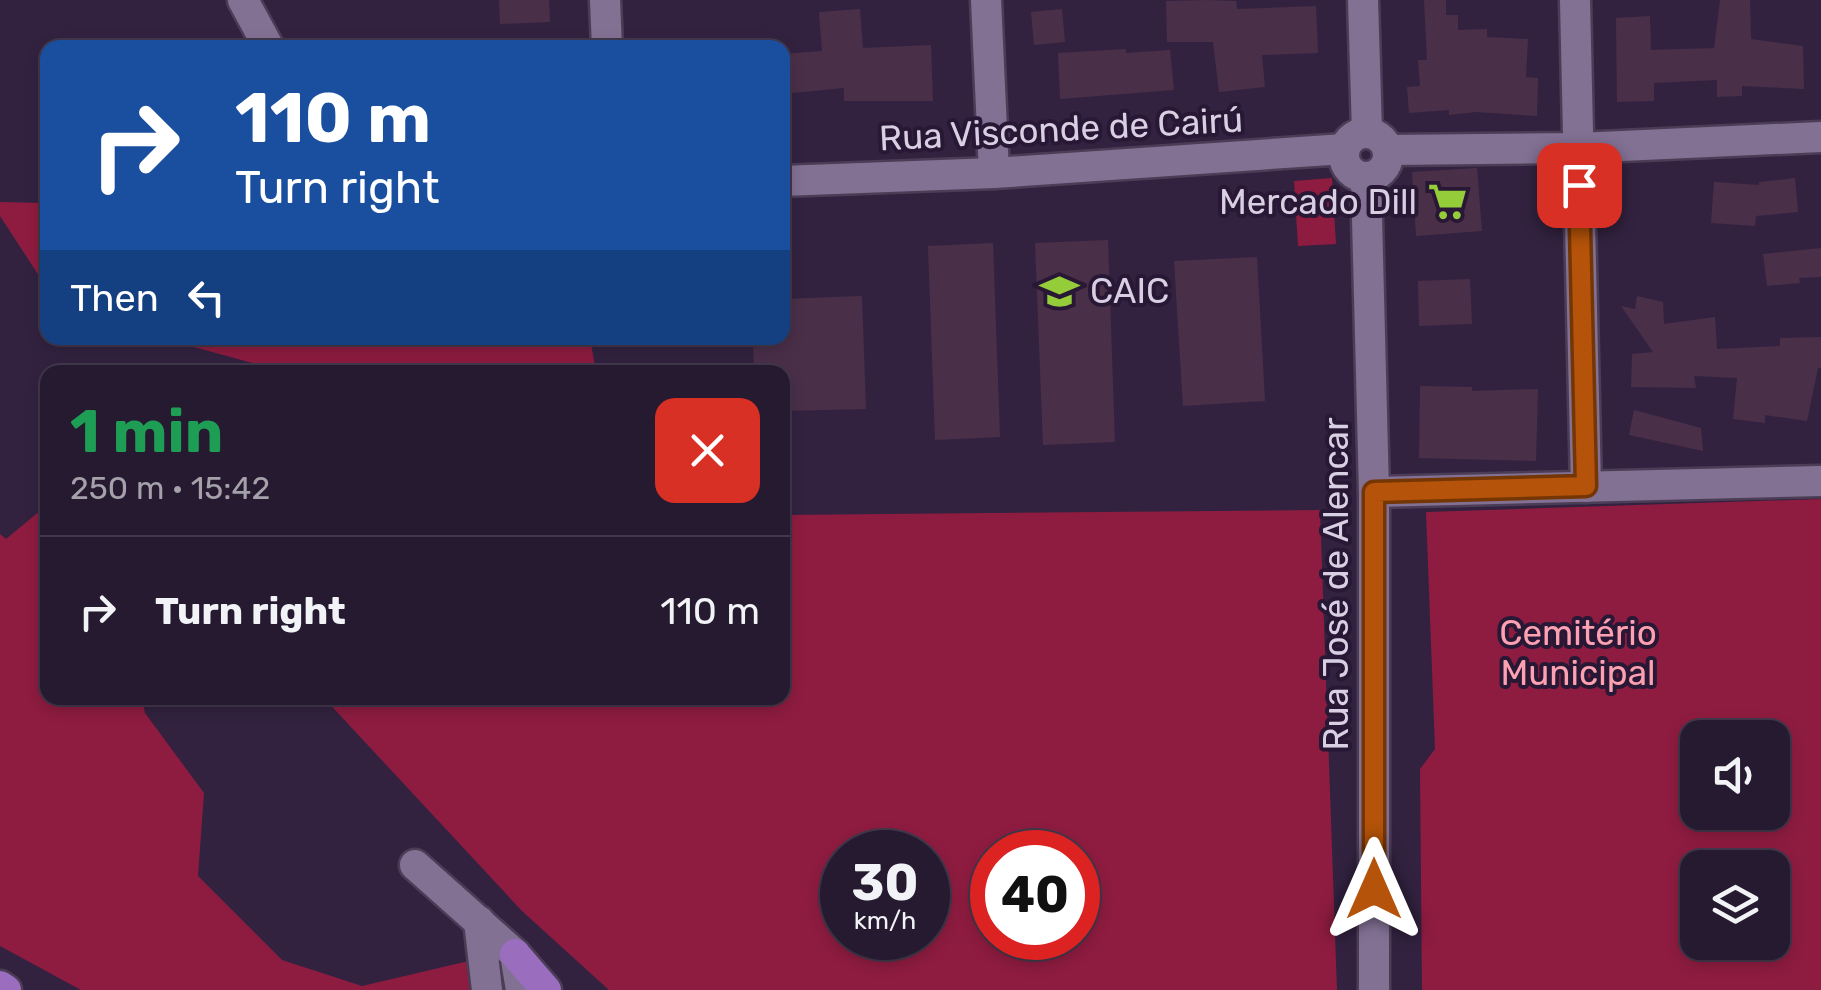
<!DOCTYPE html>
<meta charset="utf-8">
<style>
body{margin:0;font-family:Rubik,sans-serif;background:#32273c;color:#f1f3f6;height:100vh;display:flex;flex-direction:column;font-size:38px;white-space:nowrap}
*{box-sizing:border-box;margin:0}
p{font-size:32px;color:#a4a1ab}
.icon{flex:none;width:55px;height:55px;fill:none;stroke:currentColor;stroke-width:2;stroke-linecap:round;stroke-linejoin:round}
.map{position:relative;flex:1;overflow:hidden}
.drawer{position:absolute;left:40px;top:365px;width:750px;height:340px;display:flex;flex-direction:column;background:#261a30;border-radius:20px;box-shadow:0 5px 15px #0003,0 0 0 2px #42384c}
.drawer>*{flex:none}
.top-card{position:absolute;left:40px;top:40px;width:750px;height:305px;border-radius:20px;box-shadow:0 5px 15px #0003,0 0 0 2px #42384c;background:#1a4fa0;color:#fff;overflow:hidden}
.fabs{position:absolute;left:1680px;top:720px;display:grid;gap:20px}
.fabs a{display:grid;place-items:center;width:110px;height:110px;border-radius:20px;background:#261a30;box-shadow:0 5px 15px #0003,0 0 0 2px #42384c;font-size:50px}
.speed{position:absolute;left:820px;top:830px;display:flex;gap:20px;font-size:50px;font-weight:700;text-align:center}
.speed>*{display:grid;place-content:center;width:130px;height:130px;border-radius:50%;background:#261a30;box-shadow:0 5px 15px #0003,0 0 0 2px #42384c;line-height:1}
.speed small{font-size:25px;font-weight:400}
.speed .limit{border:15px solid #d22;background:#fff;color:#111}
.pin{position:absolute;display:grid;place-items:center;width:85px;height:85px;color:#fff;margin:-42px;border-radius:20px;box-shadow:0 5px 15px #0006}
.me{position:absolute;width:110px;margin:-55px;rotate:0deg;stroke-linejoin:round;filter:drop-shadow(0 0 8px #0008)}
.turn{display:flex;align-items:center;gap:35px;height:210px;padding:0 30px;font-size:45px}
.turn .icon{width:130px;height:130px;stroke-width:2.5}
.turn b{display:block;font-size:70px;line-height:85px}
.then{display:flex;align-items:center;height:95px;padding:0 30px;background:#0003;gap:20px;font-size:38px}
.round{display:grid;place-items:center;flex:none;width:105px;height:105px;border-radius:20px;background:#32273c}
.summary{display:flex;align-items:center;justify-content:space-between;height:170px;padding:0 30px}
h1{font-size:60px;font-weight:700;line-height:75px;color:#1e9e55}
ul{padding:0;list-style:none}
li{display:flex;align-items:center;gap:30px;height:150px;padding:0 30px;border-top:2px solid #42384c}
li div{flex:1}
li b{display:block;font-size:38px}
li em{font-style:normal}
.map>svg:first-child{display:block}
.green{fill:#8e1c40;fill-rule:evenodd}
.building{fill:#4a2f49}
.lines{fill:none;stroke-linecap:round;stroke-linejoin:round}
.minor-casing{stroke:#4c3d57;stroke-width:35}
.major-casing{stroke:#4c3d57;stroke-width:35}
.minor{stroke:#837194;stroke-width:30}
.major{stroke:#9a6dbe;stroke-width:30}
.route-casing{stroke:#753606;stroke-width:25}
.route{stroke:#b45309;stroke-width:18}
.labels{text-anchor:middle;stroke-width:8;stroke-linejoin:round;paint-order:stroke}
.street-label{font-size:35px;fill:#d9cfe2;stroke:#281835}
.poi-label{font-size:35px;fill:#d9cfe2;stroke:#281835;text-anchor:end}
.park-label{font-size:35px;fill:#fda0b1;stroke:#281835}
</style>
<div class="map">
<svg width="1821" height="990" viewBox="0 0 1821 990">
<rect width="100%" height="100%" fill="#322240"/>
<g class="green">
<path d="M1332 178 1336 244 1298 246 1294 181Z"/>
<path d="M0 202 47 203V288L0 216Z"/>
<path d="M161 338H590L596 372H271L267 367Z"/>
<path d="M1821 499V990H1422L1420 769 1435 749 1426 512ZM1698 738H1772V812H1698ZM1698 868H1772V942H1698Z"/>
<path d="M47 505 48 698H142L145 713 204 793 198 876 282 960 362 986 473 960 469 990H81L0 946V534L6 539Z"/>
<path d="M1320 510 1337 990H609L522 911 324 698H782L783 515ZM928 852V938H842V852ZM1078 852V938H992V852Z"/>
</g>
<g class="building">
<path d="M499 0H549L550 22 500 24Z"/>
<path d="M1207 0 1236 1 1237 9 1316 6 1318 53 1262 55 1265 87 1219 92 1213 42H1167L1166 1Z"/>
<path d="M1424 0H1446V15H1458V30L1487 29V37L1528 39 1526 77 1538 78 1537 116 1476 112 1449 115V110L1409 113 1407 87 1420 86 1418 60H1427Z"/>
<path d="M1720 0H1750L1751 39 1803 46 1804 89 1742 86V96L1717 97V80L1654 83V101L1617 102 1616 18 1650 16 1651 50 1714 48Z"/>
<path d="M860 9 863 48 931 45 933 101H844V88L782 94V54L822 51 819 12Z"/>
<path d="M1062 9 1065 42 1034 45 1031 12Z"/>
<path d="M1126 49V53L1170 50 1174 90 1060 99 1058 53Z"/>
<path d="M1477 168 1482 231 1416 236 1412 172Z"/>
<path d="M1795 178 1798 212 1756 216 1755 226 1711 223 1714 182 1759 185V182Z"/>
<path d="M1108 240 1115 442 1043 445 1035 243Z"/>
<path d="M993 243 1000 437 935 440 928 246Z"/>
<path d="M1821 248V277L1799 278 1800 283 1767 286 1763 254Z"/>
<path d="M1257 257 1265 401 1183 406 1174 261Z"/>
<path d="M1470 279 1472 324 1419 326 1418 281Z"/>
<path d="M862 296 866 409 782 411V372H754L753 338H782V299Z"/>
<path d="M1637 296 1663 302 1664 324 1715 317 1717 349 1780 346V338L1821 337V368H1818L1807 421 1765 415V423L1733 419 1737 378 1694 376 1696 388 1631 387 1632 354 1653 352 1621 306 1635 309Z"/>
<path d="M1420 386 1472 387V391L1538 389 1536 461 1419 458Z"/>
<path d="M1634 410 1701 428 1703 451 1629 435Z"/>
</g>
<g class="lines">
<defs>
<g id="minor">
<path d="M243 0 269 48"/>
<path d="M605 0 607 48"/>
<path d="M986 0 994 173"/>
<path d="M1363 0 1367 132"/>
<path d="M1575 0 1586 487"/>
<circle cx="1366" cy="155" r="22"/>
<path d="M1389 150 1578 148 1821 137"/>
<path d="M1366 178 1374 492V990"/>
<path d="M782 181 994 173 1344 149"/>
<path d="M1374 492 1821 481"/>
<path d="M415 865 515 954 521 990"/>
<path d="M479 921 487 990"/>
</g>
<g id="major">
<path d="M515 954 546 990"/>
<path d="M0 986 6 990"/>
</g>
</defs>
<use href="#minor" class="minor-casing"/>
<use href="#major" class="major-casing"/>
<use href="#minor" class="minor"/>
<use href="#major" class="major"/>
</g>
<g class="lines">
<defs>
<path id="route" d="M1374 889V492L1586 486 1579 185"/>
</defs>
<use href="#route" class="route-casing"/>
<use href="#route" class="route"/>
</g>
<defs>
<symbol id="supermarket-bare" viewBox="-9 -9 18 18"><path d="M-6-5.5h2.5l.6 2H6L4.5 2H-2.5L-4.4-4H-6ZM-1.5 3.2a1.3 1.3 0 1 0 .1 0ZM3 3.2a1.3 1.3 0 1 0 .1 0Z" fill="#95cc3a" stroke="#281835" stroke-width="2.5" paint-order="stroke"/></symbol>
<symbol id="school-bare" viewBox="-9 -9 18 18"><path d="M0-5L7-2L0 1L-7-2ZM-4 1L0 2.5L4 1V4Q0 6-4 4Z" fill="#95cc3a" stroke="#281835" stroke-width="2.5" paint-order="stroke"/></symbol>
</defs>
<g fill-rule="evenodd">
<use href="#supermarket-bare" x="1420" y="174" width="55" height="55"/>
<use href="#school-bare" x="1032" y="264" width="55" height="55"/>
</g>
<g class="labels">
<g class="street-label">
<text transform="translate(1061 129) rotate(-3)" y="12">Rua Visconde de Cairú</text>
<text transform="translate(1336 584) rotate(-90)" y="12">Rua José de Alencar</text>
</g>
<g class="poi-label">
<text x="1417" y="214">Mercado Dill</text>
<text x="1090" y="303" text-anchor="start">CAIC</text>
</g>
<g class="park-label">
<text x="1578" y="645">Cemitério<tspan x="1578" dy="40">Municipal</tspan></text>
</g>
</g>
</svg>
<div class="fabs">
<a><svg class="icon" aria-label="sound" viewBox="0 0 24 24"><path d="M4 9h4l5-4v14l-5-4H4zM17 9q2 3 0 6"/></svg></a>
<a><svg class="icon" aria-label="layers" viewBox="0 0 24 24"><path d="M12 4l9 5-9 5-9-5zM3 14l9 5 9-5"/></svg></a>
</div>
<div class="speed"><div>30<small>km/h</small></div><div class="limit">40</div></div>
<div class="pin" style="left:1579px;top:185px;background:#d93025"><svg class="icon" aria-label="arrive" viewBox="0 0 24 24"><path d="M6 21V4h12l-3 4 3 4H6"/></svg></div>
<svg class="me" style="left:1374px;top:889px" viewBox="-20 -20 40 40"><path d="M0-17L14 15 0 8-14 15z" fill="#b45309" stroke="#fff" stroke-width="4"/></svg>
<div class="top-card">
<div class="turn"><svg class="icon" aria-label="right" viewBox="0 0 24 24"><path d="M7 20v-9h11M14 6l5 5-5 5"/></svg><div><b>110 m</b>Turn right</div></div>
<div class="then">Then<svg class="icon" aria-label="left" viewBox="0 0 24 24"><path d="M17 20v-9H6M10 6l-5 5 5 5"/></svg></div>
</div>
<section class="drawer">
<div class="summary"><div><h1>1 min</h1><p>250 m · 15:42</p></div><a class="round" style="background:#d93025;color:#fff"><svg class="icon" aria-label="close" viewBox="0 0 24 24"><path d="M6 6l12 12M18 6L6 18"/></svg></a></div>
<ul>
<li><svg class="icon" aria-label="right" viewBox="0 0 24 24"><path d="M7 20v-9h11M14 6l5 5-5 5"/></svg><div><b>Turn right</b></div><em>110 m</em></li>
</ul>
</section>
</div>
